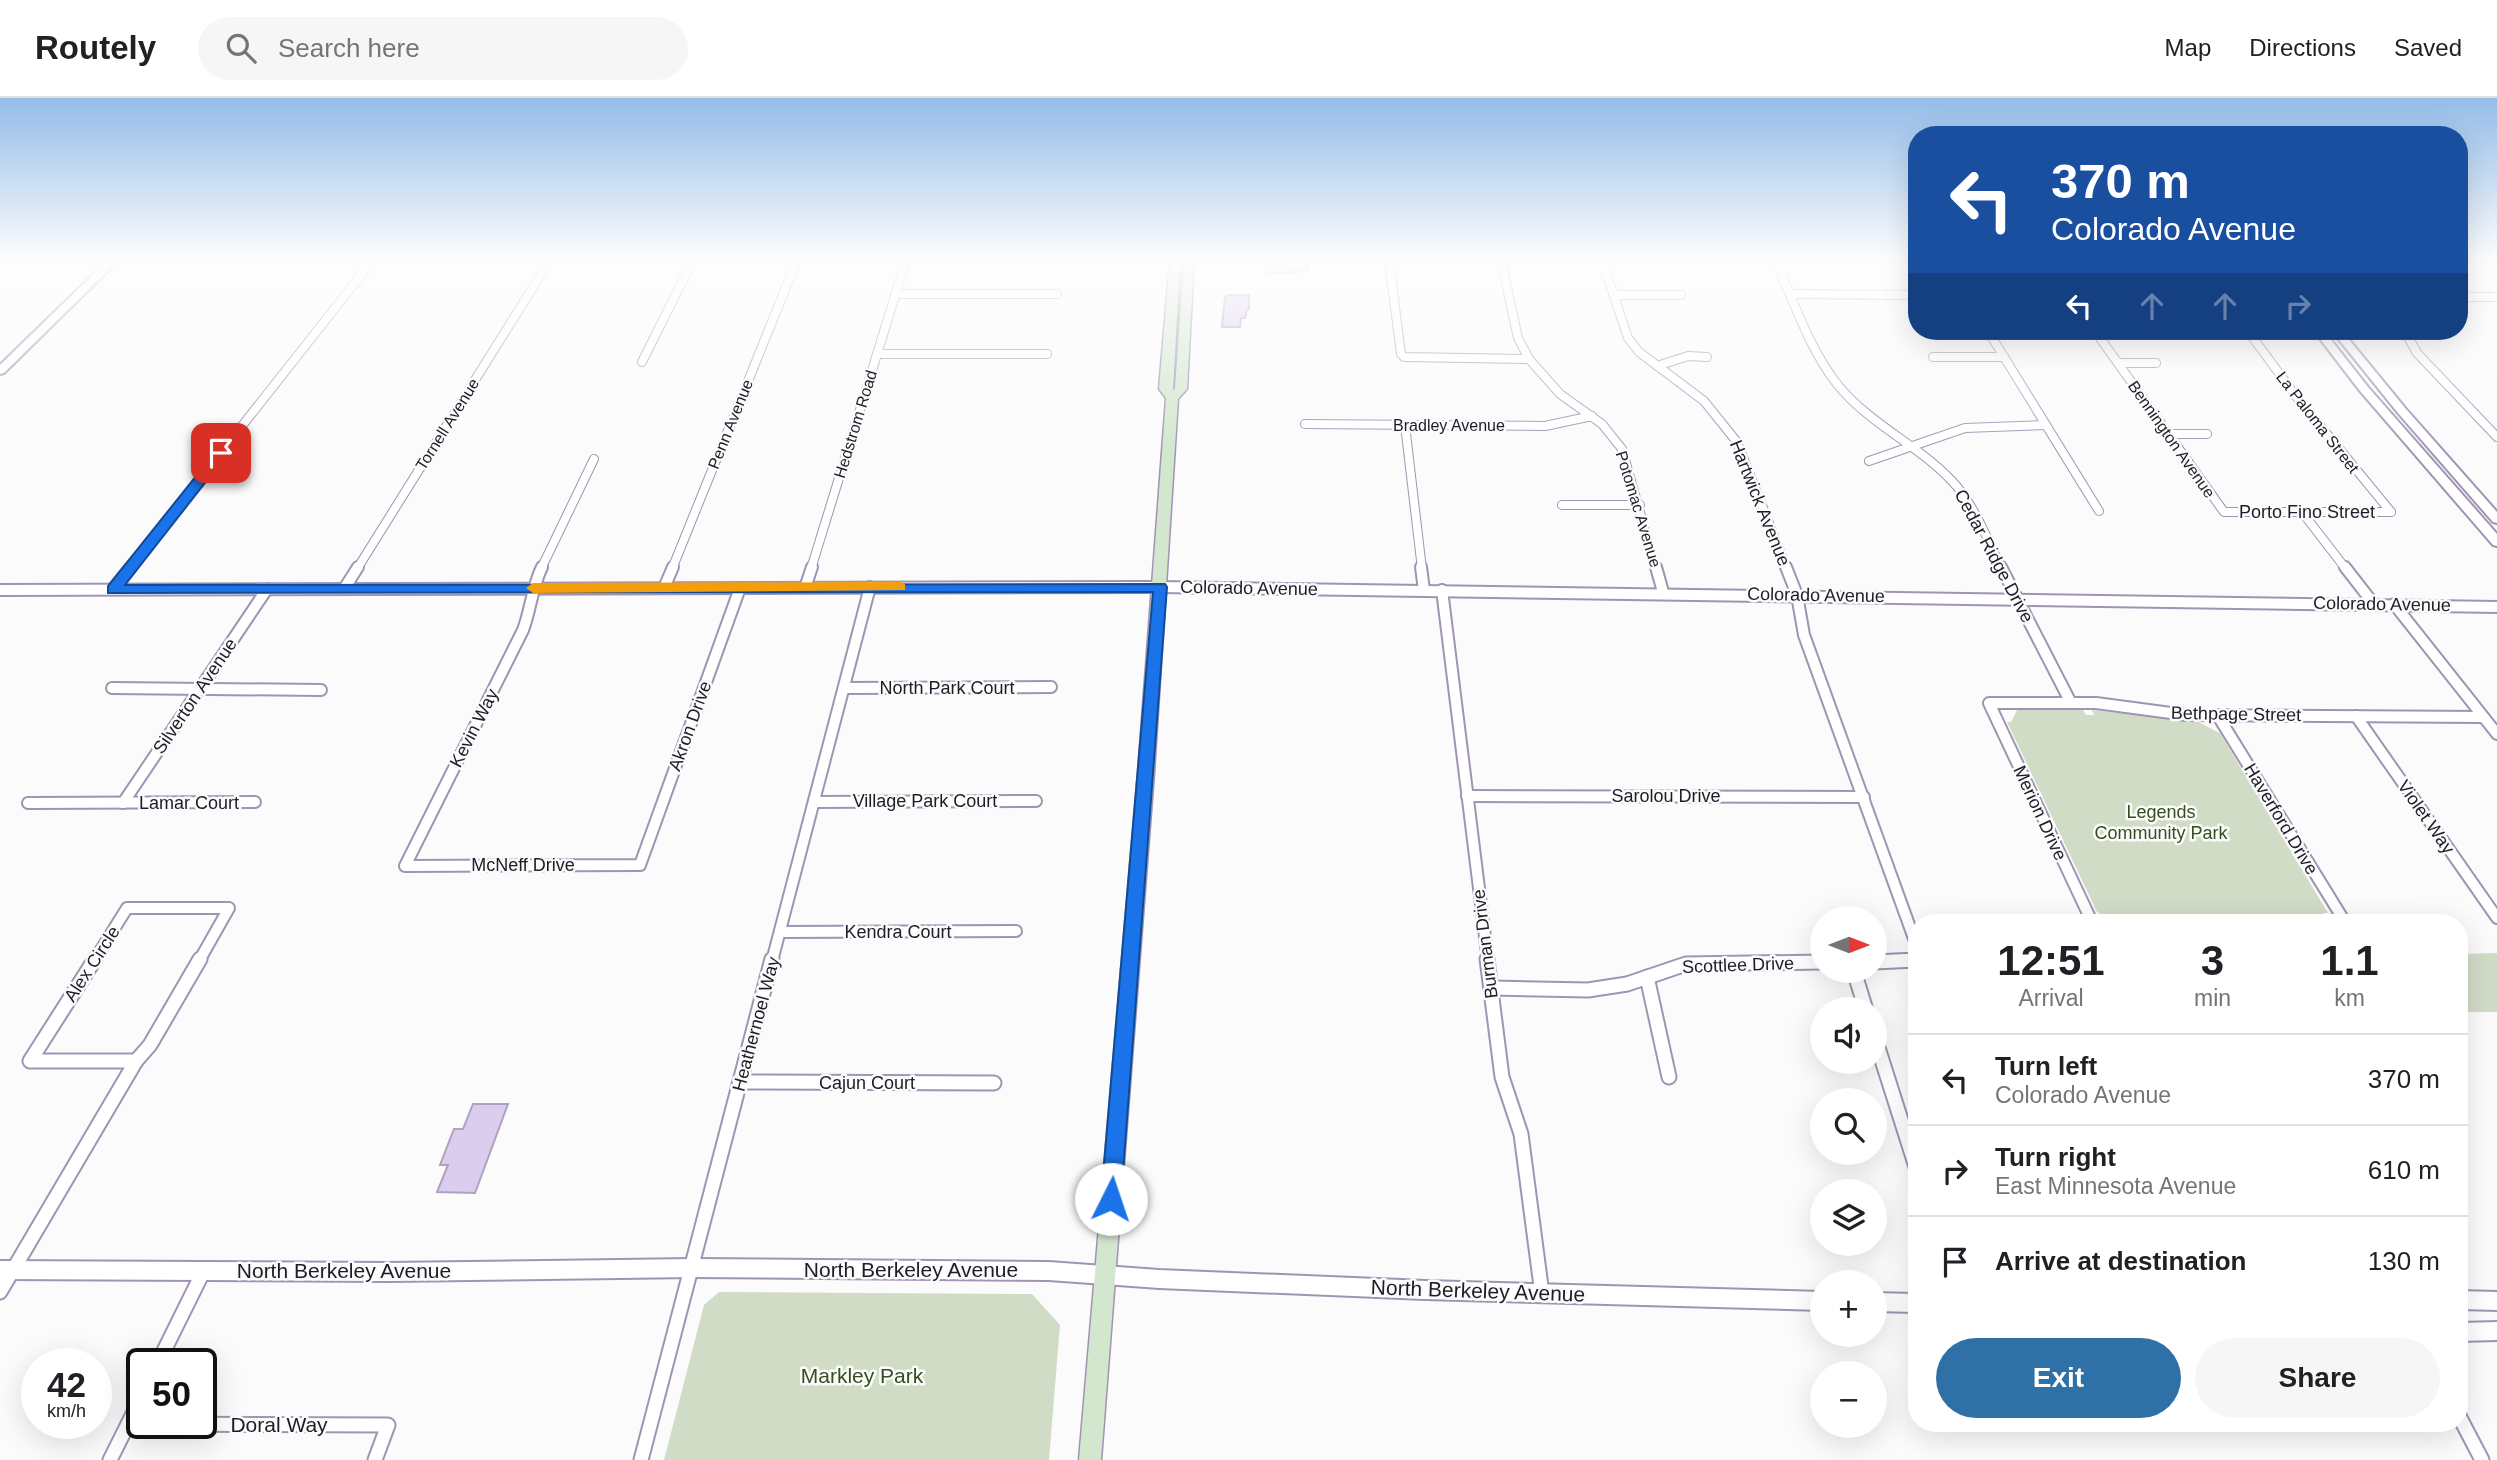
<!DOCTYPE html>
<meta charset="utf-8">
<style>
body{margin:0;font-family:Arial,sans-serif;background:#f6f6f6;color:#202124;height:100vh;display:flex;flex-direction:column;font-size:26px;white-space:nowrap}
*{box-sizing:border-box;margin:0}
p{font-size:23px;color:#757577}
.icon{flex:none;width:38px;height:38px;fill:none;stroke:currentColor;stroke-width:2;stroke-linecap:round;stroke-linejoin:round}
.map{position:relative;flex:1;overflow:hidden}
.drawer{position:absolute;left:1908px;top:816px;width:560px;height:518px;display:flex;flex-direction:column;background:#fff;border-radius:28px;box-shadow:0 7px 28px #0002}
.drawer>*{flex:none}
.guide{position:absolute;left:1908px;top:28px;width:560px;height:214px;border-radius:28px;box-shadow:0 7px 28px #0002;background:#1a4fa0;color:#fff;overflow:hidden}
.needle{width:46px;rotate:90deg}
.buttons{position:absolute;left:1810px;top:808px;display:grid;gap:14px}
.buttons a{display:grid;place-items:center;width:77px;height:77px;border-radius:50%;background:#fff;box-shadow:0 7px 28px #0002;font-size:35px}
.speed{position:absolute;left:21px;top:1250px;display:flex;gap:14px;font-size:35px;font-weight:700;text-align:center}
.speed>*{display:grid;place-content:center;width:91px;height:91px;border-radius:50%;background:#fff;box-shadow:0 7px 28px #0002;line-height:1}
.speed small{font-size:18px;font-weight:400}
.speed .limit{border:4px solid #111;border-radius:10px;background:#fff;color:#111}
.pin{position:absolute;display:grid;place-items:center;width:60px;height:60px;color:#fff;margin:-30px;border-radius:14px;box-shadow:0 4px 10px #0006}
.me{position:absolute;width:77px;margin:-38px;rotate:4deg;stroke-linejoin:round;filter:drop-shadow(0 0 5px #0008)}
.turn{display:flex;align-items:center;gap:24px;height:147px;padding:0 28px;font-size:32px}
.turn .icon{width:91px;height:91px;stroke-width:2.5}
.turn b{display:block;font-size:49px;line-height:60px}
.lanes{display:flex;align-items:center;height:66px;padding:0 28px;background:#0003;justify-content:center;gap:35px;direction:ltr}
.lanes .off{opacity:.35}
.eta{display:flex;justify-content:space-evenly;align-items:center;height:119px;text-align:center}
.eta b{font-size:42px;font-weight:800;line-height:49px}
.primary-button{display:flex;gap:14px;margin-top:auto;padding:14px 28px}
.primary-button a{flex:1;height:80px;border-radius:42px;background:#2f70a6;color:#fff;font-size:28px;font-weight:800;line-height:80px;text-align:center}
.primary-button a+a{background:#f6f6f6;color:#202124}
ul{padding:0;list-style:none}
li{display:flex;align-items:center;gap:21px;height:91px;padding:0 28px;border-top:2px solid #e0e0e0}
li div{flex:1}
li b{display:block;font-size:26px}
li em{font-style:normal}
header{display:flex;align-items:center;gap:42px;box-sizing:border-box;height:98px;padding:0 35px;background:#fff;border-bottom:2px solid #e0e0e0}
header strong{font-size:33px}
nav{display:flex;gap:38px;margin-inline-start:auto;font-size:24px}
.search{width:490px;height:63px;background:#f6f6f6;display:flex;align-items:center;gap:18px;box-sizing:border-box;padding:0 24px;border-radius:38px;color:#757577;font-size:26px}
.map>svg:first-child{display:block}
.green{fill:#d1dcc7}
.building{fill:#dbcdee;stroke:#afa2c1;stroke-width:2}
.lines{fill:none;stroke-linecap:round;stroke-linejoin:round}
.minor-far2-casing{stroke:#a194b3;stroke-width:10}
.minor-far1-casing{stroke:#a194b3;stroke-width:14}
.minor-casing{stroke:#a194b3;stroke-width:17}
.tertiary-casing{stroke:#a194b3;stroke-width:4}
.secondary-casing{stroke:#a194b3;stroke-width:3}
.minor-far2{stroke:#fff;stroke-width:8}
.minor-far1{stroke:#fff;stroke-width:10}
.minor{stroke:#fff;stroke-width:13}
.tertiary{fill:#fff;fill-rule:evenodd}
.secondary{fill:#d3e7cf;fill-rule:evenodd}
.route{fill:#1a73e8;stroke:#114b97;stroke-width:2}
.slow{fill:#f59e0b}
.labels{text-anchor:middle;stroke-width:5;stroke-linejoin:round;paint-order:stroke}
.far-street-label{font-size:16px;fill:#201b27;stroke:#fbfbfb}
.street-label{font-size:18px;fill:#201b27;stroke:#fbfbfb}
.park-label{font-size:18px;fill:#374d1d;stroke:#fbfbfb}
.near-street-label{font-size:21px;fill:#201b27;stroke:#fbfbfb}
.near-park-label{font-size:21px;fill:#374d1d;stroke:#fbfbfb}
</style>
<header>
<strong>Routely</strong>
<div class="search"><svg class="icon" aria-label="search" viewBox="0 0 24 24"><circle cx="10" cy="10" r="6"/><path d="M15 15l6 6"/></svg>Search here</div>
<nav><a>Map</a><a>Directions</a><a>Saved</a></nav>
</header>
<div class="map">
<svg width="2497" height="1362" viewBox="0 0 2497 1362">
<rect width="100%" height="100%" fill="#fbfbfb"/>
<g class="green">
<path d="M2017 612H2083L2086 617H2094L2092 612 2198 624 2220 635 2328 815H2324L2317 824H2118L2097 814 2007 624H2011Z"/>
<path d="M2497 855V914H2459V856Z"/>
<path d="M719 1194 1032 1196 1060 1227 1049 1362H664L704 1207Z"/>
</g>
<g class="building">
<path d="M1265 162H1308V173L1265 176Z"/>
<path d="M1229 197H1249V211H1247L1245 220H1241L1240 229H1222L1225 199Z"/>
<path d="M473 1006H508L475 1095 437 1094 448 1067H440L454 1031H463Z"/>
</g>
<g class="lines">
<defs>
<g id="minor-far2">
<path d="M1389 162 1401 256 1404 259 1529 261"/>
<path d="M1501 162 1518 240 1529 261 1560 296 1602 326 1622 351 1656 471"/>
<path d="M1602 162 1628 240 1639 254 1704 303 1737 344 1787 471"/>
<path d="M1775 162C1794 204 1809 250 1837 286 1869 326 1917 346 1952 383 1974 406 1987 441 2002 471"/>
<path d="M895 196H1057"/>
<path d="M1791 196 1916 197"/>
<path d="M1613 197H1681"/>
<path d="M2459 199H2497"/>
<path d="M1988 233 2099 413"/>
<path d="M2095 233 2224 414H2391"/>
<path d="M2248 233 2295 297 2391 414"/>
<path d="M2405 233 2417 255 2497 339"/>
<path d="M877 256H1047"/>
<path d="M1933 259H2004"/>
<path d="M642 264 693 162"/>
<path d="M2118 265H2156"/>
<path d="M1657 268 1688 258 1707 259"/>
<path d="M1305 326 1545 328 1592 318"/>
<path d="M1405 327 1422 471"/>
<path d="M2169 336H2207"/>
<path d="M1869 363 1965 330 2046 327"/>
<path d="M1562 407H1640"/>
<path d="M2302 414 2346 471"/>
<path d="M129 471 373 162"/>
<path d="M357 471 550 162"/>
<path d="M541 471 594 361"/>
<path d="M672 471 797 162"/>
<path d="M811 471 906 162"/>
</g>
<g id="minor-far1">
<path d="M542 469C532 489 531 511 523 532L405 768 640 767 740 490"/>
<path d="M1421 469 1424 492"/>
<path d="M1656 469 1663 494"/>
<path d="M1786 469 1797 497 1804 537 1916 846"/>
<path d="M2001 469 2071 605"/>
<path d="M2345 469 2373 505"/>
<path d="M664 490 673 469"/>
<path d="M805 490 812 469"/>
<path d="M113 491 131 469"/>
<path d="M344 491 358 469"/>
<path d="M0 492 1160 489 2497 509"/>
<path d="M1442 492 1488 863"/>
<path d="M2394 506 2497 636"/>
<path d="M112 590 321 592"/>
<path d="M844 590 1051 589"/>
<path d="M2218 618 2345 824"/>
<path d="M2356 618 2497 820"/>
<path d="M1467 698 1864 699"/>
<path d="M814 704 1036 703"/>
<path d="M28 705 255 704"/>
<path d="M123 705 267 491"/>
<path d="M2092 824 1989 605H2096L2186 617 2483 619"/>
<path d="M780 834 1016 833"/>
<path d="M94 863 127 810H229L199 863"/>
<path d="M772 863 870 489"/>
<path d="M1900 863 1916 862"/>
</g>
<g id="minor">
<path d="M95 861 30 963H136"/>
<path d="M1487 861 1502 979 1521 1036 1542 1196"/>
<path d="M1874 864 1916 862"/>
<path d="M1854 873 1866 912"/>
<path d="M1647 879 1669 979"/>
<path d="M1491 890 1588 892 1627 886 1686 866 1822 864"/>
<path d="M1874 937 1916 1069"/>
<path d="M136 963 150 947 200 861"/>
<path d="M741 984 994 985"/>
<path d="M0 1194 136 963"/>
<path d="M158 1265 203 1174"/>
<path d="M2459 1318 2482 1362"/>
<path d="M128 1326 388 1327 375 1362"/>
<path d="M110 1362 142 1298"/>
<path d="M641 1362 772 861"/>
</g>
<g id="tertiary">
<path d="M108 162H119L4 275 0 276V267Z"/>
<path d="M2314 233H2324L2368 289 2497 436V448L2493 447 2360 293Z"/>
<path d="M2332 233H2342L2406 311 2497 414V425L2493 424 2398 315Z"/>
<path d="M693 1161 1049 1164 1159 1172 1425 1183 1822 1194V1212L1425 1201 1159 1190 1049 1182 693 1179 388 1183 0 1181V1163L388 1165Z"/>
<path d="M2459 1193 2497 1194V1212L2459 1211Z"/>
<path d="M1874 1195 1916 1196V1214L1874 1213Z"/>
<path d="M2497 1224V1242L2459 1243V1225Z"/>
</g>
<path id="secondary" d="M1170 162H1180L1173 293 1175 290 1184 162H1194L1187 291 1178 301 1154 675 1101 1362H1079L1138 675 1166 300 1159 291Z"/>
</defs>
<use href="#minor-far2" class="minor-far2-casing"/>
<use href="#minor-far1" class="minor-far1-casing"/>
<use href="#minor" class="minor-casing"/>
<use href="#tertiary" class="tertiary-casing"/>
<use href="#secondary" class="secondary-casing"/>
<use href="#minor-far2" class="minor-far2"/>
<use href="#minor-far1" class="minor-far1"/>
<use href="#minor" class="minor"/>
<use href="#tertiary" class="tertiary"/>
<use href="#secondary" class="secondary"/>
</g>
<linearGradient id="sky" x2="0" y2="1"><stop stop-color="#94bce8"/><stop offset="0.46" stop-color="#fdfdfd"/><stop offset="1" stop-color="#fdfdfd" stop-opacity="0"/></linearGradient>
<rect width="2497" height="353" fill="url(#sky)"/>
<path class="route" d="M221 351 227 355 226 358 125 487 1165 486 1167 489 1121 1101 1118 1107 1111 1110 1104 1107 1101 1101 1153 494 108 495V488L217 352Z"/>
<path class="slow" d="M900 484 905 486V492L533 495 526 490 533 485Z"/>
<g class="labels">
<g class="far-street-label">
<text transform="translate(2318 324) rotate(52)" y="6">La Paloma Street</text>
<text transform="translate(447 326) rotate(-58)" y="6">Tornell Avenue</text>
<text transform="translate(730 326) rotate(-68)" y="6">Penn Avenue</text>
<text transform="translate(855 326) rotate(-73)" y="6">Hedstrom Road</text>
<text x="1449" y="333">Bradley Avenue</text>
<text transform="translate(2172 341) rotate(55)" y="6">Bennington Avenue</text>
<text transform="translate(1639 411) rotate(73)" y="6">Potomac Avenue</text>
</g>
<g class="street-label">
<text transform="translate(1760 405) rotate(68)" y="6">Hartwick Avenue</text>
<text x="2307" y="420">Porto Fino Street</text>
<text transform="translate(1994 458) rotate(62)" y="6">Cedar Ridge Drive</text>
<text transform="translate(1249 490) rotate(1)" y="6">Colorado Avenue</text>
<text transform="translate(1816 497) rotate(1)" y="6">Colorado Avenue</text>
<text transform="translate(2382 506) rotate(1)" y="6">Colorado Avenue</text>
<text x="947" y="596">North Park Court</text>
<text transform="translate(195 598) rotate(-56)" y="6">Silverton Avenue</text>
<text transform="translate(2236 616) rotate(1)" y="6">Bethpage Street</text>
<text transform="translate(690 628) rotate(-70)" y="6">Akron Drive</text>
<text transform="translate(474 630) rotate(-63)" y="6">Kevin Way</text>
<text x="1666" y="704">Sarolou Drive</text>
<text x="925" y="709">Village Park Court</text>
<text x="189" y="711">Lamar Court</text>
<text transform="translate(2040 715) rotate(65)" y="6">Merion Drive</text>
<text transform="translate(2426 719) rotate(55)" y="6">Violet Way</text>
<text transform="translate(2281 721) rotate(59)" y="6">Haverford Drive</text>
<text x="523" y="773">McNeff Drive</text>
<text x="898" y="840">Kendra Court</text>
<text transform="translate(1485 846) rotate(-97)" y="6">Burman Drive</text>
<text transform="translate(92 866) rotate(-57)" y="6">Alex Circle</text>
<text transform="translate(1738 867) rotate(-2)" y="6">Scottlee Drive</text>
<text transform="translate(756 926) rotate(-75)" y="6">Heathernoel Way</text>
<text x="867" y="991">Cajun Court</text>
</g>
<g class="park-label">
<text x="2161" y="720">Legends<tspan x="2161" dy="21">Community Park</tspan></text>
</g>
<g class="near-street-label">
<text x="911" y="1179">North Berkeley Avenue</text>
<text x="344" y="1180">North Berkeley Avenue</text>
<text transform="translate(1478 1193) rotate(2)" y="7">North Berkeley Avenue</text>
<text x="279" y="1334">Doral Way</text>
</g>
<g class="near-park-label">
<text x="862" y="1285">Markley Park</text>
</g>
</g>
</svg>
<div class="buttons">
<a><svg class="needle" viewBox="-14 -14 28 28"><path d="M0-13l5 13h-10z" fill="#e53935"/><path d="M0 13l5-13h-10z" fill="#757577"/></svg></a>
<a><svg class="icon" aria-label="sound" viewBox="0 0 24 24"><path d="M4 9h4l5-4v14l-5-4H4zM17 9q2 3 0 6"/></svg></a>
<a><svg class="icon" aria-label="search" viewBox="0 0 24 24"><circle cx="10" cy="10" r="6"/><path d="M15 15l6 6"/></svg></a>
<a><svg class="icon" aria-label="layers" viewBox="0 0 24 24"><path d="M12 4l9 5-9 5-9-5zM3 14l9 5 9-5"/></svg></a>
<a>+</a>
<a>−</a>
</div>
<div class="speed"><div>42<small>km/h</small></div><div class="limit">50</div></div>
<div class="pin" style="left:221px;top:355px;background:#d93025"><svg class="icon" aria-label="arrive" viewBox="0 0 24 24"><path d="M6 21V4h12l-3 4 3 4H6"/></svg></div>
<svg class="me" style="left:1111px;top:1101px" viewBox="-20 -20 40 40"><circle r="19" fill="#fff"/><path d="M0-13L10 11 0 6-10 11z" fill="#1a73e8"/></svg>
<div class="guide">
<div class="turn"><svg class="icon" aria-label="left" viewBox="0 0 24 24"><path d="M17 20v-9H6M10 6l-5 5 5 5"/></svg><div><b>370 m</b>Colorado Avenue</div></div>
<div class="lanes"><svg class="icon" aria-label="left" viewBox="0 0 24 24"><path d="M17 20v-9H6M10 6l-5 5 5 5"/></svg><svg class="icon off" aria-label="ahead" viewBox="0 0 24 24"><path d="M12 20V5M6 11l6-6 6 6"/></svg><svg class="icon off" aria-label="ahead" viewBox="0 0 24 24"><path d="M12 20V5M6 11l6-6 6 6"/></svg><svg class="icon off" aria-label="right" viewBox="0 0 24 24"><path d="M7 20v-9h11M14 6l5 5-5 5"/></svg></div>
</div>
<section class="drawer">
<div class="eta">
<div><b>12:51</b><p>Arrival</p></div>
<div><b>3</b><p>min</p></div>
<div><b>1.1</b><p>km</p></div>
</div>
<ul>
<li><svg class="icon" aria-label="left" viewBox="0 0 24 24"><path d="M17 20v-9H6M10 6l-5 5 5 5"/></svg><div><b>Turn left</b><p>Colorado Avenue</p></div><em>370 m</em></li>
<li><svg class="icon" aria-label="right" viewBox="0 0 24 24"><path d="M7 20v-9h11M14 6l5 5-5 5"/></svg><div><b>Turn right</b><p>East Minnesota Avenue</p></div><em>610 m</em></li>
<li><svg class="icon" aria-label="arrive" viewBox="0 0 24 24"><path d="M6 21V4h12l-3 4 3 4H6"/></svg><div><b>Arrive at destination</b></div><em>130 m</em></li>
</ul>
<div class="primary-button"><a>Exit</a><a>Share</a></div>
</section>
</div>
